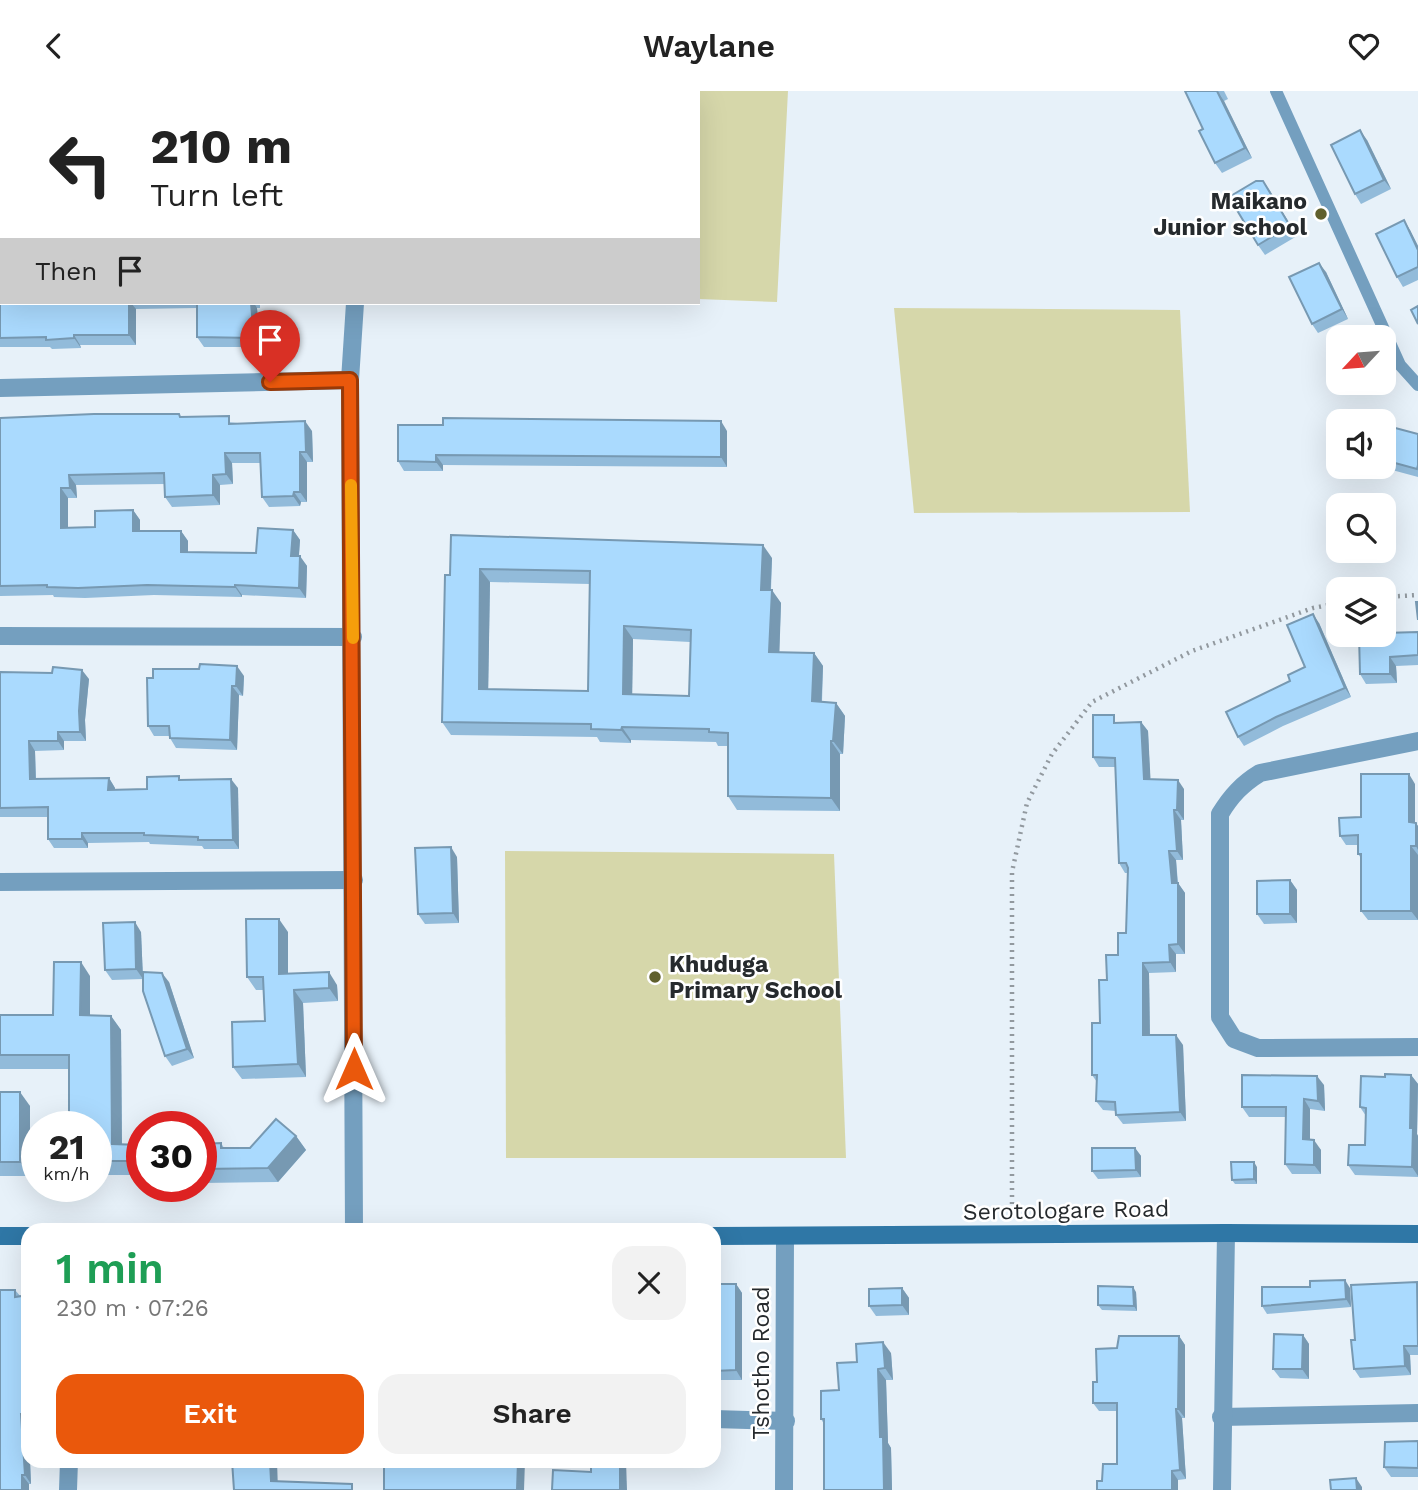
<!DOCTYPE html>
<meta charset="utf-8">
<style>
body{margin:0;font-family:"Work Sans",sans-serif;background:#f2f2f2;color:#222;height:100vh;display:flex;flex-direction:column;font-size:26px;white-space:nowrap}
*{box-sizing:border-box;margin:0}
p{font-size:23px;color:#767676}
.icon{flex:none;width:38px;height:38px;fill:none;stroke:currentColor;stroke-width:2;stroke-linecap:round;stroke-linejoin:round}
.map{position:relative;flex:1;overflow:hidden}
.sheet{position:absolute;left:21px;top:1132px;width:700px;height:245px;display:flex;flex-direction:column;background:#fff;border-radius:21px;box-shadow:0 7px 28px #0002}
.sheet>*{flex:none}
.hud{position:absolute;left:0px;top:0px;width:700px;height:214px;box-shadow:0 7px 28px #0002;background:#fff;color:#222;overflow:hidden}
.needle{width:46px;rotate:244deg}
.controls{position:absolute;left:1326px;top:234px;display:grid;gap:14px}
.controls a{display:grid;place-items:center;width:70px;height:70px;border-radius:14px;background:#fff;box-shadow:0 7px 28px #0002;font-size:35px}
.speed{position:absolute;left:21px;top:1020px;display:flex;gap:14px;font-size:35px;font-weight:700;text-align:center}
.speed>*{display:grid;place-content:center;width:91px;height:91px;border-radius:50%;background:#fff;box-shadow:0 7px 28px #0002;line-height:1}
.speed small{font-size:18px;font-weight:400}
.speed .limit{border:10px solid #d22;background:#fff;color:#111}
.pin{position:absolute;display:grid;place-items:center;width:60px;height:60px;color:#fff;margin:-72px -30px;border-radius:50% 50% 50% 0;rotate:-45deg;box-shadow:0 0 7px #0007}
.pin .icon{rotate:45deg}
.me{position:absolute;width:77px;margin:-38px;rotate:0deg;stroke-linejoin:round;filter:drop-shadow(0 0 5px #0008)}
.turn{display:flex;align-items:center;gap:24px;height:147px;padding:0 35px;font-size:32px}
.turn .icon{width:91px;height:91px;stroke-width:2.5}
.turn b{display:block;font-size:49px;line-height:60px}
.then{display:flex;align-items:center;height:66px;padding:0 35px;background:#0003;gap:14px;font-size:26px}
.round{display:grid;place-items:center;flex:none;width:74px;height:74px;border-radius:21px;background:#f2f2f2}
.overview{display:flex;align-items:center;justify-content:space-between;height:119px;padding:0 35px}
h1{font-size:42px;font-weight:600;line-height:52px;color:#1e9e55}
.cta{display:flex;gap:14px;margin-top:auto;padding:14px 35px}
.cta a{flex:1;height:80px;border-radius:21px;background:#ea580c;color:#fff;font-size:28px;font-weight:600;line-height:80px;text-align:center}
.cta a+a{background:#f2f2f2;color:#222}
header{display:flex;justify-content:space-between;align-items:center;height:91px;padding:0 35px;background:#fff;font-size:32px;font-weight:600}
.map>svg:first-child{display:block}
.garden{fill:#d6d7aa}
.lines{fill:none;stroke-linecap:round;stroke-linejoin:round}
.path{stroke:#92999f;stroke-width:4.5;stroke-dasharray:2 5;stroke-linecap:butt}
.lane{stroke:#749fbf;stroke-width:12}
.street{stroke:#749fbf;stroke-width:18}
.secondary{stroke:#2f77a6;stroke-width:18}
.wall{fill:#92bbda;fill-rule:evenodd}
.shaded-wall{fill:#7799b2}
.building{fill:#aadafe;stroke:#7799b2;stroke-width:2;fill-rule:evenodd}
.route-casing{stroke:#983908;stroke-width:18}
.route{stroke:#ea580c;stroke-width:12}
.slow{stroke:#f59e0b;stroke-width:12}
.poi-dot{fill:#60602d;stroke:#fff;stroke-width:2.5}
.labels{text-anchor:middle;stroke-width:5;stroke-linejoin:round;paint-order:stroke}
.poi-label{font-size:23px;font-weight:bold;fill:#262a2d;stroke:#fff;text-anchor:end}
.street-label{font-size:23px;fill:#262a2d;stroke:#fff}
</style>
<header><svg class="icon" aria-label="back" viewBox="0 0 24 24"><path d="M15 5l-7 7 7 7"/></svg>Waylane<svg class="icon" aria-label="heart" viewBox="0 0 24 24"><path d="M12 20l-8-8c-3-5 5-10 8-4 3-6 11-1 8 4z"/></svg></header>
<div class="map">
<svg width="1418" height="1399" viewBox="0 0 1418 1399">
<rect width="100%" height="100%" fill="#e7f1f9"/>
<g class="garden">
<path d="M461 0H788L777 211 698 208V2H461Z"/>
<path d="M894 217 1180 219 1190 421 914 422Z"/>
<path d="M505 760 834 763 846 1067H506Z"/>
</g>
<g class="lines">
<g class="path">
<path d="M1384 506 1418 504"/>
<path d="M1012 1127V781L1027 712 1052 663 1092 611 1192 560 1313 517 1339 512"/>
</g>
<path class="lane" d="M1276 0 1400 274 1418 294"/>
<g class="street">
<path d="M392 2 393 0"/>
<path d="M0 40H2"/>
<path d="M0 297 350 289"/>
<path d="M0 545 353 546"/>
<path d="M1418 650 1260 682C1242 693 1231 705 1220 723V926L1234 948 1258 957 1418 956"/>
<path d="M0 791 354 789"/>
<path d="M354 1139 350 289 355 212"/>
<path d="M1221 1326 1418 1322"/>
<path d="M714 1328 786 1330"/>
<path d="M68 1399 69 1370"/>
<path d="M784 1399 785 1146"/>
<path d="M1222 1399 1226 1142"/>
</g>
<g class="secondary">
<path d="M0 1145H28"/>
<path d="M714 1145 1226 1142 1418 1143"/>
</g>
</g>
<g class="wall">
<path d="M0 0H276V2H2V6L0 7Z"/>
<path d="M1185 0H1224L1228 8 1224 10 1252 67 1222 82 1215 72 1203 38Z"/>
<path d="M1367 49 1391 98 1361 113 1355 103Z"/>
<path d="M1263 90 1297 145 1265 164 1258 154Z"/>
<rect x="0" y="121" width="2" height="28"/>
<path d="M1410 139 1418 155V189L1403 196 1397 186Z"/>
<path d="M1326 181 1348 228 1318 242 1312 233Z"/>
<path d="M0 189 2 212H260V217H257L260 256H204L197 246V217L136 218V254H80L81 257 52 258 50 256H0Z"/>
<path d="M179 323 181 326 312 340 313 371H307V411H301L300 415 269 416 262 406 260 372H232L233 393 220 394V414L172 416 165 406V393L76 394 77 407H68V437L95 436 133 419 140 429V440H181L188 450V461L256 462 293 439 300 449 299 465 307 475 306 507 242 504V506L154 504 85 507 54 506 53 504 0 505V327Z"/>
<path d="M398 334 727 340V376L443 374V380H404L398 370Z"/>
<path d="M1384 334 1418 343V386L1381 376H1384Z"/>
<path d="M451 444 772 467 771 499 781 512 779 561 814 562 823 575 822 611 836 612 845 625 843 663H840V720L737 719 728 705V655H718L716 651 631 649V652L600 651 597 646 451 644 442 631 450 484ZM490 491 590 493 588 600 488 598ZM633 548 690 551 689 605 632 603Z"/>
<path d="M1319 532 1351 606 1283 635 1244 655 1238 646 1305 576Z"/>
<path d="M1418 541V574L1396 575 1397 592 1366 593 1360 583Z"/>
<path d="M0 581 89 588 85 629 86 650H64V659L35 660 36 688 109 687 115 697V699L147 698 182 689 238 697 239 758H204L202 755 150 753 149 751 88 752V757H54L48 748V726H0Z"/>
<path d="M244 585 243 605 239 604 237 659 176 657 170 647V645H154L148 635Z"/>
<path d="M1141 631 1148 640 1150 688 1184 698V729H1181L1183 769H1176L1178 792 1185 802V863H1176V881L1149 882 1150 944 1183 954 1186 1030 1123 1033 1116 1024V1020L1103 1019 1096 1010 1097 991 1092 984 1107 889 1126 842 1128 782H1125L1119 772 1115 676H1099L1093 666 1119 632Z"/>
<path d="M1415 693V732L1418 735V829H1368L1361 820V767L1358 763V754H1346L1340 745Z"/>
<path d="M457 766 459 832 425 833 418 823Z"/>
<path d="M1290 789 1297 799V832L1264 833 1257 823Z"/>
<path d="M141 841 143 888 112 889 105 879Z"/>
<path d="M288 841V883L337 894 338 910 303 912 306 986 242 988 233 976 265 930 263 899H256L247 886Z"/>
<path d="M90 885V924L111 925 121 939 122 1053 142 1054V1090L138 1084H96V1036L69 978H0V924H53Z"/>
<path d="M169 891 194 967 172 975 165 965Z"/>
<path d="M1411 984 1418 993 1417 1043 1418 1045V1086L1355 1084 1348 1074 1365 1054 1366 1025 1360 1016 1385 986Z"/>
<path d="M1324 994 1325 1020 1310 1018V1049L1321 1059V1083H1292L1285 1073 1286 1026H1249L1242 1016Z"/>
<path d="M0 1001 30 1015V1085H0Z"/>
<path d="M296 1045 306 1059 278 1091 201 1092V1053L221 1052 224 1057H250Z"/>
<path d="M1135 1057 1141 1065V1086L1098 1088 1092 1080Z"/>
<path d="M1257 1076V1093H1235L1232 1089Z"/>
<path d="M1417 1191 1418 1193V1264H1410L1411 1284 1360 1287 1354 1278 1355 1249Z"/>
<path d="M714 1193H736L742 1202V1289H714Z"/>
<path d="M902 1197 909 1207V1224L876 1225 869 1215Z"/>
<path d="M1350 1197 1351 1216 1267 1223 1262 1215Z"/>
<path d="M15 1199 28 1214V1370H30L31 1393H29V1399H0Z"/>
<path d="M1136 1201 1137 1220 1102 1219 1098 1214Z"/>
<path d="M1303 1244 1309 1253V1288L1280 1287 1273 1278Z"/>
<path d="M1179 1245 1185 1254V1327H1182L1186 1388 1178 1389V1399H1097L1102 1390 1117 1373V1320H1099L1093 1312 1097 1291 1117 1257Z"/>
<path d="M891 1262 893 1289H886L888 1352 891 1357 892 1399H824V1333L821 1328 857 1271Z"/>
<path d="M1418 1350V1386H1391L1384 1376Z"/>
</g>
<g class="shaded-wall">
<path d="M1217 0 1224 10 1252 67 1245 57Z"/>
<path d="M1360 39 1367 49 1391 98 1384 89Z"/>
<path d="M1263 90 1270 100 1297 145 1290 135Z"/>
<path d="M1404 129 1410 139 1418 155V159Z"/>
<path d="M1319 172 1326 181 1348 228 1342 218Z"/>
<path d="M129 212H131L136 218V254L129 244Z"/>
<path d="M251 212H254L257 217 260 256 254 247Z"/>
<path d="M74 244 80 254 81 257 74 247Z"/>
<path d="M305 330 312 340 313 371 306 361Z"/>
<path d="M721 330 727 340V376L721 366Z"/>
<path d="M300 361 307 371V411L300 401Z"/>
<path d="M225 362 232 372 233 393 226 383Z"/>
<path d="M436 364 443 374V380L436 371Z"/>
<path d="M69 384 76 394 77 407 70 397Z"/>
<path d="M213 384 220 394V414L213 404Z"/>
<path d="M61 397 68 407V447L61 437Z"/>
<path d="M294 401 301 411 300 415 293 405Z"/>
<path d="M133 419 140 429V450L133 440Z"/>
<path d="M293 439 300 449 298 475 291 465Z"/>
<path d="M181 440 188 450V471L181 461Z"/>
<path d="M763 454 772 467 770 512 761 499Z"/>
<path d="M300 465 307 475 306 507 299 497Z"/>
<path d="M480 478 490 491 488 611 479 598Z"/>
<path d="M235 494 242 504V506L235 496Z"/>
<path d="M772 499 781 512 779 574 769 561Z"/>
<path d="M1313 523 1319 532 1351 606 1345 597Z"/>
<path d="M624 535 633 548 632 616 623 603Z"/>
<path d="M814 562 823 575 821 623 812 610Z"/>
<path d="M1390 566 1396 575 1397 592 1390 583Z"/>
<path d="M237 575 244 585 243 605 236 595Z"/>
<path d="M82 579 89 588 85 629 86 650 80 641 79 620Z"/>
<path d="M232 595 239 604 237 659 230 649Z"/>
<path d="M836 612 845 625 843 663 833 650Z"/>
<path d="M1141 631 1148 640 1151 697 1144 688Z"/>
<path d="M622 636 631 649V652L621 639Z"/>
<path d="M58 641 64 650V659L58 650Z"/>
<path d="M29 650 35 660 36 697 30 688Z"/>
<path d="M831 650 840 663V720L831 707Z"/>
<path d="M1409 683 1415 693V741L1409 731Z"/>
<path d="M109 687 115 697 114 708 108 699Z"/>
<path d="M231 688 238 697 239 758 233 749Z"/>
<path d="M1178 689 1184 698V729L1177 719Z"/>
<path d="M1174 719 1181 729 1183 769 1177 760Z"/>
<path d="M1416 732 1418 735V759L1416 755Z"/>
<path d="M82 742 88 752V757L82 748Z"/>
<path d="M1411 755 1418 764V829L1411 820Z"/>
<path d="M451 756 457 766 459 832 453 822Z"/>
<path d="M1169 760 1176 769 1178 799V792L1185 802V863L1178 853Z"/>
<path d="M1290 789 1297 799V832L1290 823Z"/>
<path d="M279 828 288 841V895L279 883Z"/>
<path d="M135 831 141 841 143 888 136 878Z"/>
<path d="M1169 854 1176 863V881L1170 871Z"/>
<path d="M81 871 90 885V938L80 924Z"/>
<path d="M1143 872 1149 882 1150 953 1143 944Z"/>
<path d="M329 881 337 894 338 910 329 897Z"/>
<path d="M162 882 169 891 194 967 187 958Z"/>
<path d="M294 899 303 912 306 986 298 973Z"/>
<path d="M111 925 121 939 122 1067 112 1053Z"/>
<path d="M1176 944 1183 954 1186 1030 1180 1021Z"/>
<path d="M1411 984 1418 993 1417 1043 1418 1045V1085L1412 1076 1410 1037Z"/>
<path d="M1317 985 1324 994 1325 1020 1318 1010Z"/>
<path d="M20 1001 30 1015V1085L20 1071Z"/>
<path d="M1304 1008 1310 1018V1058L1303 1048Z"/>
<path d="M296 1045 306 1059 278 1091 268 1077Z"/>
<path d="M1314 1049 1321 1059V1083L1314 1074Z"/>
<path d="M1135 1057 1141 1065V1086L1136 1079Z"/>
<path d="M1254 1071 1257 1076V1093L1254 1088Z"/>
<path d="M1345 1189 1350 1197 1351 1216 1346 1208Z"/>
<path d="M736 1193 742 1202V1289L736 1279Z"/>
<path d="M1133 1196 1136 1201 1137 1220 1134 1215Z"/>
<path d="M902 1197 909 1207V1224L902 1214Z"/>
<path d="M22 1205 28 1214V1324L27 1323Z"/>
<path d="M1303 1244 1309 1253V1288L1302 1278Z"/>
<path d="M1179 1245 1185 1254V1327L1178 1318Z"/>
<path d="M883 1251 891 1262 893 1289 885 1277Z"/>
<path d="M1404 1255 1410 1264 1411 1284 1405 1275Z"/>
<path d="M878 1278 886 1289 888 1352 891 1357 892 1399H884L880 1346Z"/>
<path d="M1176 1318 1182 1327 1186 1388 1180 1379Z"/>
<path d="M21 1323 28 1332V1370H30L31 1393 25 1384Z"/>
<path d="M270 1370H277L278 1399 271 1390Z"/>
<path d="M518 1370H525L524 1399H517Z"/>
<path d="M620 1370H626L627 1399H620Z"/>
<path d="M1172 1380 1178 1389V1399H1172Z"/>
<path d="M22 1384 29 1393V1399H22Z"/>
<path d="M1356 1387 1362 1396V1399H1357Z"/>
</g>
<g class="building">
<rect x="41" y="0" width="33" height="2"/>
<path d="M1185 0H1217L1245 57 1215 72 1199 40 1203 38Z"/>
<path d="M1360 39 1384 89 1355 103 1331 54Z"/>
<path d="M1256 90H1263L1290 135 1258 154 1229 106Z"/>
<rect x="0" y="121" width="2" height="18"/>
<path d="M1404 129 1418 159V176L1397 186 1376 143Z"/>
<path d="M1319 172 1342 218 1312 233 1289 186Z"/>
<path d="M0 189H2V212H129V244H74V247L46 249V246L0 247Z"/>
<path d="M197 212H251L254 247 197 246Z"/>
<path d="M1418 215V233L1411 219Z"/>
<path d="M94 323H179L180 326 229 325V333L305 330 306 361H300V401H294L293 405 262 406 260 362H225L226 383 213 384V404L165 406 164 382 69 384 70 397H61V437L95 436V420L133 419V440H181V461L256 462 258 437 293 439 291 465H300L299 497 235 494V496L147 494 78 497 47 496V494L0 495V327Z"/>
<path d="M443 327 721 330V366L436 364V371L398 370V334H443Z"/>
<path d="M1384 334 1418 343V374L1417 378 1384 369Z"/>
<path d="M451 444 763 454 761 499H772L769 561 814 562 812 610 836 612 833 650H831V707L728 705V642L709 641V638L622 636 621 639 591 638V633L442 631 445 484H450ZM480 478 590 480 588 600 479 598ZM624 535 691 539 689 605 623 603Z"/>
<path d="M1416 511H1418V529Z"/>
<path d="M1313 523 1345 597 1276 626 1238 646 1226 621 1290 590 1288 584 1305 576 1287 534Z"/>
<path d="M1418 541V564L1390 566V583H1360L1359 544H1384V542Z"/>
<path d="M200 573 237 575 236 595H232L230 649 170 647 169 635H148L147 587H153V578H199Z"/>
<path d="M53 576 82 579 79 620 80 641H58V650H29L30 688 109 687 108 699 147 698V686L179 685V689L231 688 233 749H198V746L144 744V742H82V748H48V716L0 717V581L52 582Z"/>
<path d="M1093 624H1114V632L1141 631 1144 688 1178 689 1177 719H1174L1177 760H1169L1172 792H1178V853L1169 854 1170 871 1143 872V944H1176L1180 1021 1116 1024 1115 1011 1096 1010 1097 984H1092V932H1100L1099 889H1107L1106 864H1118V842H1126L1128 777 1126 772H1119L1115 667 1093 666Z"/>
<path d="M1361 683H1409V731L1416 732V755H1411V820H1361V763H1358V744L1340 745 1339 727 1361 726Z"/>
<path d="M451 756 453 822 418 823 415 757Z"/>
<path d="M1290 789V823H1257V790Z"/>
<path d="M246 828H279V883L329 881V897L294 899 298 973 233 976 232 931 265 930 263 886H247Z"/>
<path d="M135 831 136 878 105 879 103 832Z"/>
<path d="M54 871H81L80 924 111 925 112 1053 142 1054V1076H132V1070H96V1036H69V964H0V924H53Z"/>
<path d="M143 881 162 882 187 958 165 965 143 900Z"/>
<path d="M1385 983 1411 984 1410 1037H1413L1412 1076 1348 1074 1349 1054H1365L1366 1017 1360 1016 1361 985 1385 986Z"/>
<path d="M1242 984 1317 985 1318 1010 1304 1008 1303 1048 1314 1049V1074L1285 1073 1286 1016H1242Z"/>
<rect x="0" y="1001" width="20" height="70"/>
<path d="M276 1028 296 1045 268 1077 201 1078V1053L221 1052V1057H250Z"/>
<path d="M1092 1057H1135L1136 1079 1092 1080Z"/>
<path d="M1231 1071H1254V1088L1232 1089Z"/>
<path d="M1345 1189 1346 1208 1262 1215V1196H1310V1190Z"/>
<path d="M1417 1191 1418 1255H1404L1405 1275 1354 1278 1351 1249H1355L1351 1194Z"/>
<path d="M714 1193H736V1279L714 1280Z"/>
<path d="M1098 1195 1133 1196 1134 1215 1098 1214Z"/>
<path d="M902 1197V1214L869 1215V1198Z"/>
<path d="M0 1199H15V1206L22 1205 27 1323H21L25 1384H22V1399H0Z"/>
<path d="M1274 1243 1303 1244 1302 1278H1273Z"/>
<path d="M1119 1245H1179L1178 1318H1176L1180 1379 1172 1380V1399H1097V1390H1102L1103 1373H1117V1312H1093V1291H1097L1096 1258 1117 1257Z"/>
<path d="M883 1251 885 1277 878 1278 880 1346H883L884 1399H824V1328H821V1300L839 1299 837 1272 857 1271 856 1253Z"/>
<path d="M1418 1350V1377L1384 1376 1385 1351Z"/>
<path d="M232 1370H270L271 1390 352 1393V1399H234Z"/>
<path d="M384 1370H518L517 1399H384Z"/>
<path d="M591 1370H620V1399H552L553 1379 591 1381Z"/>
<path d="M1356 1387 1357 1399H1331L1330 1389Z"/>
</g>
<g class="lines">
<defs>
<path id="route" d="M270 291 350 289 354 978"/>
</defs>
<use href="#route" class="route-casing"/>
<use href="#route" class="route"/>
<path class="slow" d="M351 394 353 547"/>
</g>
<g class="poi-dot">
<circle cx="1321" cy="123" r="7"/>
<circle cx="655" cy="886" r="7"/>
</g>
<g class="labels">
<g class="poi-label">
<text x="1307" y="118">Maikano<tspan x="1307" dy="26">Junior school</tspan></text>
<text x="669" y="881" text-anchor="start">Khuduga<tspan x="669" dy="26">Primary School</tspan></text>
</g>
<g class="street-label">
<text transform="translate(1066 1119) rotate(-1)" y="8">Serotologare Road</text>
<text transform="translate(761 1272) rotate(-90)" y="8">Tshotho Road</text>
</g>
</g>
</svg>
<div class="controls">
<a><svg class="needle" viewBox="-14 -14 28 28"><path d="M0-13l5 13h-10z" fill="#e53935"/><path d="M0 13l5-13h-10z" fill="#767676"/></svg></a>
<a><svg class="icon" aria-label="sound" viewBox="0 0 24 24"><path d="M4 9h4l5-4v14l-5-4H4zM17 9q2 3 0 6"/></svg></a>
<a><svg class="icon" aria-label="search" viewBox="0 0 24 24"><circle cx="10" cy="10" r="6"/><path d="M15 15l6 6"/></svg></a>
<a><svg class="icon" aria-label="layers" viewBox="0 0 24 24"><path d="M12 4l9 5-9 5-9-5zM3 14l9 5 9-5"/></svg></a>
</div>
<div class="speed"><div>21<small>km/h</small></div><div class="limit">30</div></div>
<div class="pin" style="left:270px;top:291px;background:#d93025"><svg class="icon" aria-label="arrive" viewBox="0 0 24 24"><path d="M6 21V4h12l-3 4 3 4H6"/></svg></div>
<svg class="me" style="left:354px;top:978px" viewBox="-20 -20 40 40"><path d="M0-17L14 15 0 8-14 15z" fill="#ea580c" stroke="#fff" stroke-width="4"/></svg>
<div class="hud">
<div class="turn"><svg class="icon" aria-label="left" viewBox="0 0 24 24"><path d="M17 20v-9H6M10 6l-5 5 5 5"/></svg><div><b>210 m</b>Turn left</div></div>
<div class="then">Then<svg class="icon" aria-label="arrive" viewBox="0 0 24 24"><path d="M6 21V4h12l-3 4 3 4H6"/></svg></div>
</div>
<section class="sheet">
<div class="overview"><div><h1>1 min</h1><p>230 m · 07:26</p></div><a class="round"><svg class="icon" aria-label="close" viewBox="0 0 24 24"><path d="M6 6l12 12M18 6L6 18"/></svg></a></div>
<div class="cta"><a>Exit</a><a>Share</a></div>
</section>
</div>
